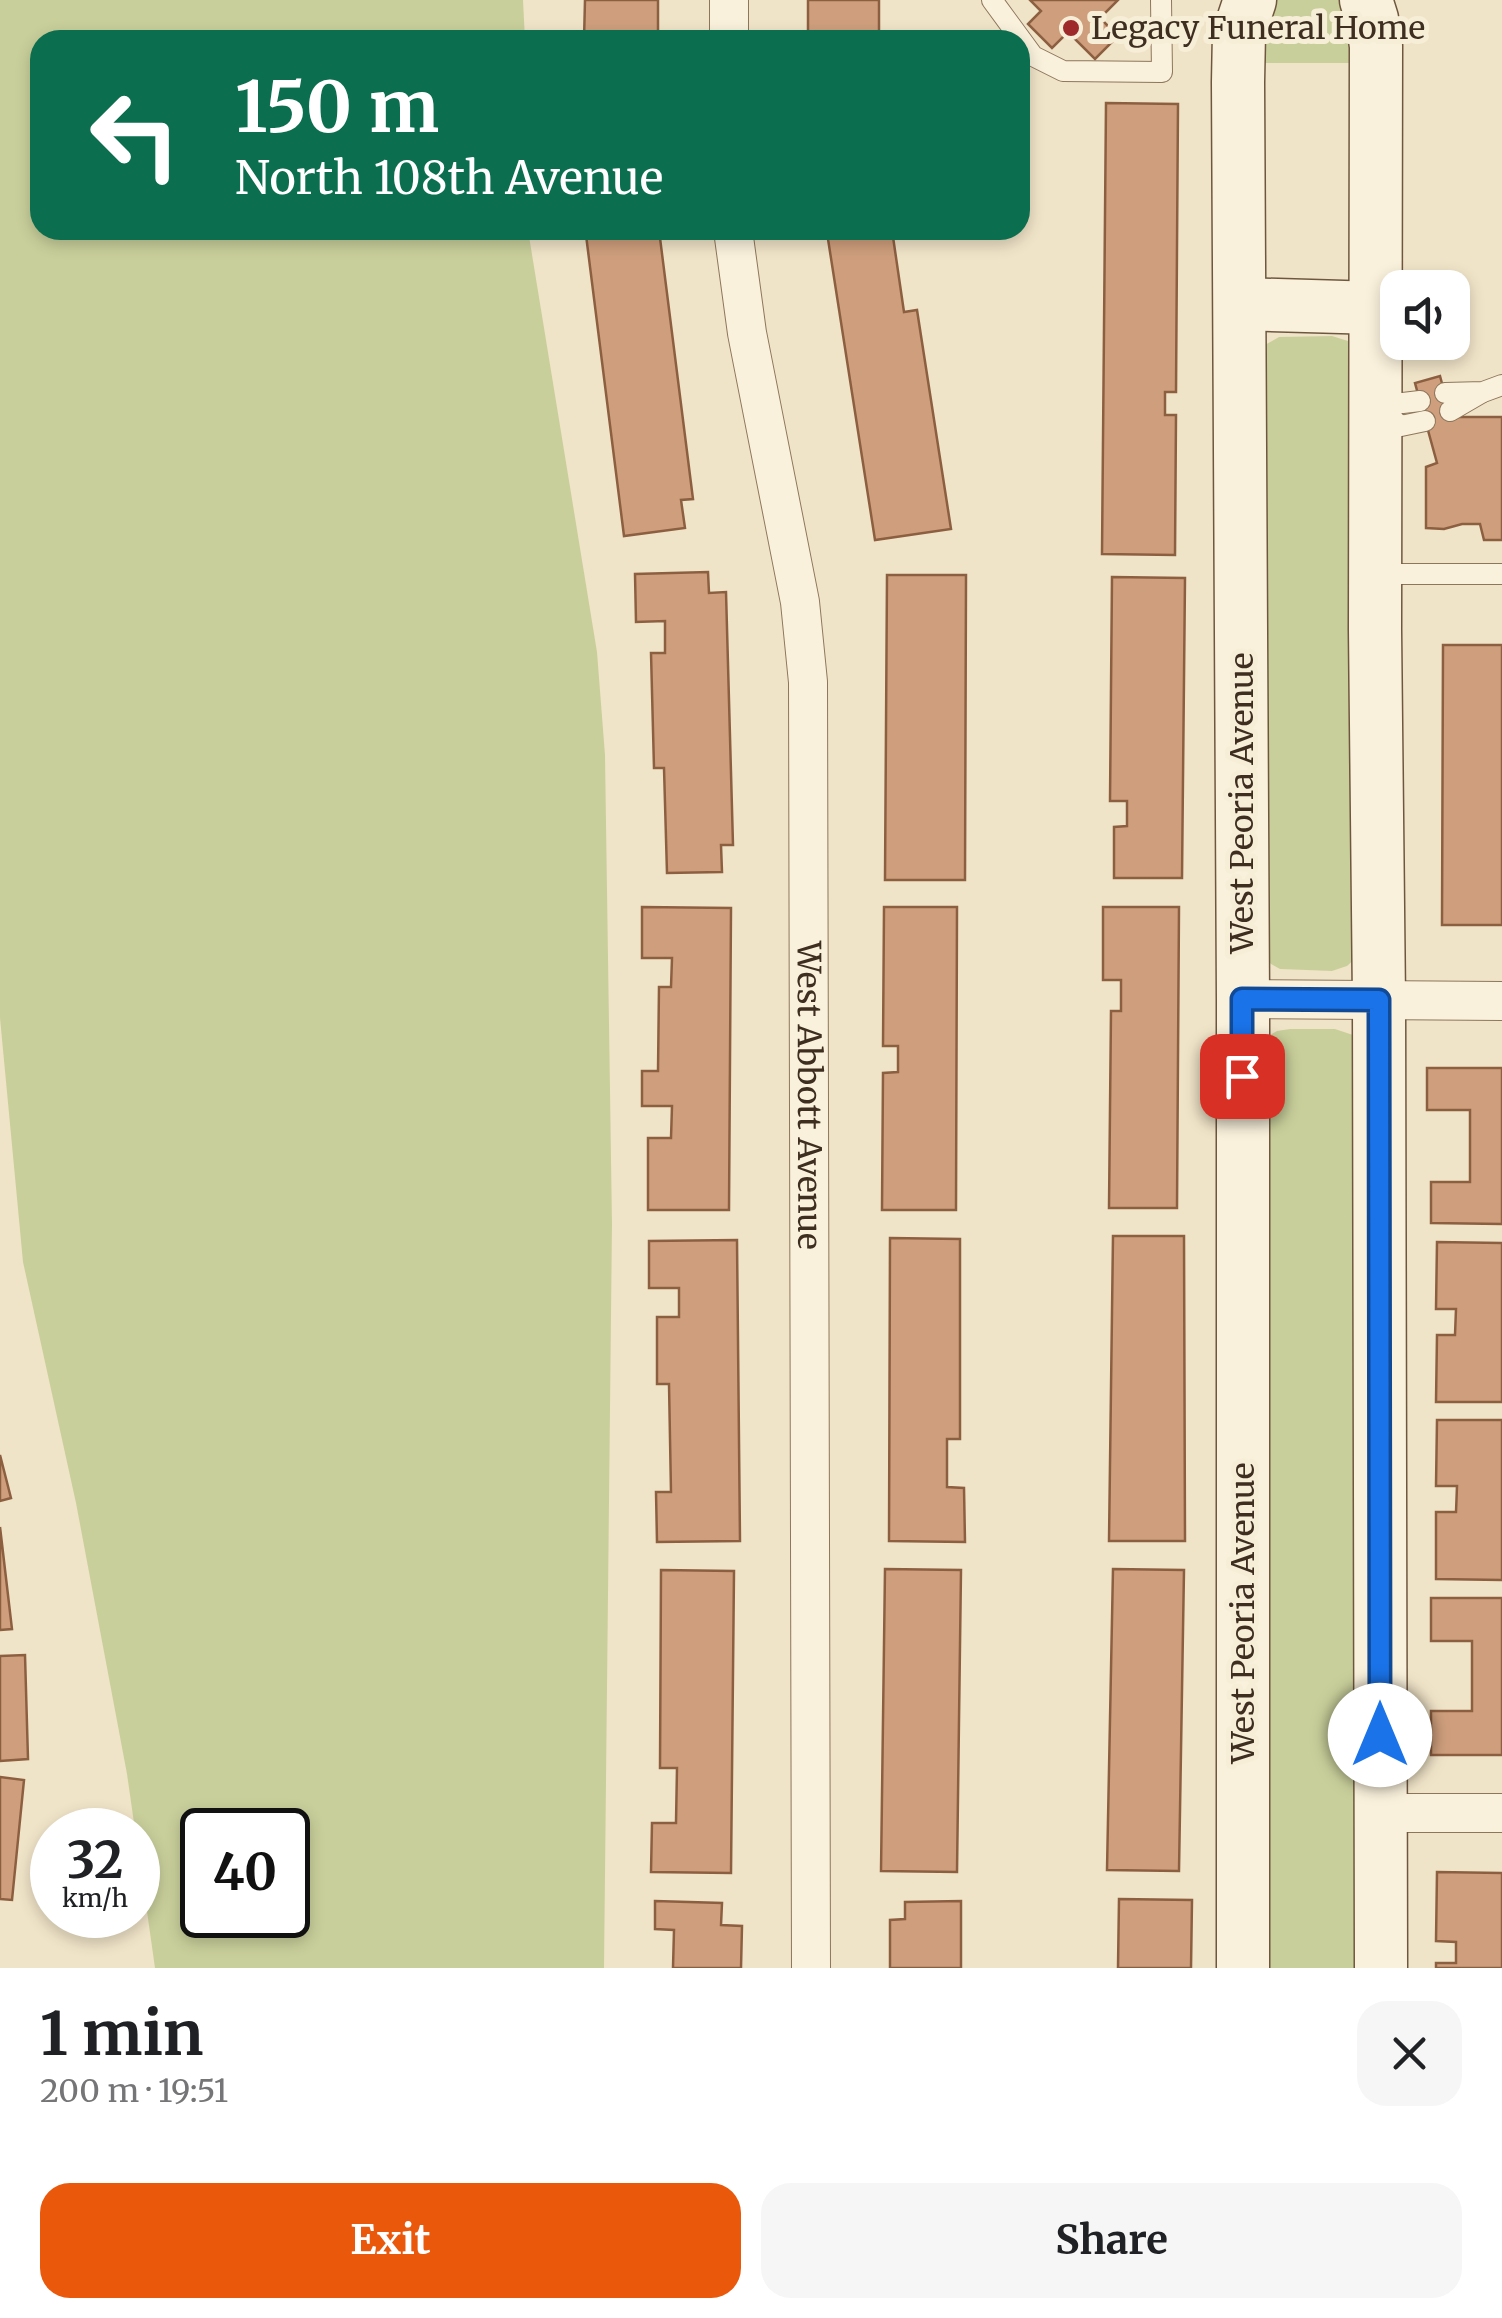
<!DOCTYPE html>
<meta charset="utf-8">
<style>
body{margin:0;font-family:Merriweather,serif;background:#f6f6f6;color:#202124;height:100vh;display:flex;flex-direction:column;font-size:38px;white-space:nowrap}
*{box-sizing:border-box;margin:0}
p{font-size:32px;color:#757577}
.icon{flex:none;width:55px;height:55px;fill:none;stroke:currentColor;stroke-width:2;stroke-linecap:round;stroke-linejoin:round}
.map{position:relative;height:1968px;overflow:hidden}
.drawer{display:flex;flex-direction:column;background:#fff;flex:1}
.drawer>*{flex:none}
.top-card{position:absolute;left:30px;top:30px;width:1000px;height:210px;border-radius:30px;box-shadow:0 5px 15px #0003;background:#0b6e4f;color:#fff;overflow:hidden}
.fabs{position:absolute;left:1380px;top:270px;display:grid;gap:20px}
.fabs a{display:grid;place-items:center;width:90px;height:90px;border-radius:20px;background:#fff;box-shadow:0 5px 15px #0003;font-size:50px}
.speed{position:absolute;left:30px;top:1808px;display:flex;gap:20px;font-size:50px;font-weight:700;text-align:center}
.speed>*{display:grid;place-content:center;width:130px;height:130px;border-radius:50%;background:#fff;box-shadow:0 5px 15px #0003;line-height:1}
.speed small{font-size:25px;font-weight:400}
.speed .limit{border:5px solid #111;border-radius:15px;background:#fff;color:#111}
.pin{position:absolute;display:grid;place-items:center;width:85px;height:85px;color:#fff;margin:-42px;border-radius:20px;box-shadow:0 5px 15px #0006}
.me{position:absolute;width:110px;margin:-55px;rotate:0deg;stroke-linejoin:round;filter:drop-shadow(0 0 8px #0008)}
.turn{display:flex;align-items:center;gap:35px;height:210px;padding:0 40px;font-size:45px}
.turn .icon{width:130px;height:130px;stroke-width:2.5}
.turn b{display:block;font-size:70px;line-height:85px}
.round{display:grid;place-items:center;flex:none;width:105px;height:105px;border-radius:30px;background:#f6f6f6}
.headline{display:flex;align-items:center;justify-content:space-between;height:170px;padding:0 40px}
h1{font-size:60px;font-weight:700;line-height:75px}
.action{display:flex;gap:20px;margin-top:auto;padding:20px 40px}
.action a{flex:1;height:115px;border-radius:30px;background:#ea580c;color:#fff;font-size:40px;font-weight:700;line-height:115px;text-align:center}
.action a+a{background:#f6f6f6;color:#202124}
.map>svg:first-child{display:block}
.green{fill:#c9cf9b;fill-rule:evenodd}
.building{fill:#cf9f7d;stroke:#8d5f41;stroke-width:2.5}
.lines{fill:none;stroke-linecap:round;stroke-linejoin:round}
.lane-casing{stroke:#8d765c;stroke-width:22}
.street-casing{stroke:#8d765c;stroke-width:40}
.secondary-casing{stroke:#6f573f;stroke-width:55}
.lane{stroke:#faf1dc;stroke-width:20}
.street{stroke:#faf1dc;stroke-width:38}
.secondary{stroke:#faf1dc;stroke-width:52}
.route-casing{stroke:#114b97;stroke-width:25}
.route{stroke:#1a73e8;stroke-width:18}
.poi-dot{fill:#9e2a2b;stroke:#f7eed8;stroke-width:4}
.labels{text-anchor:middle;stroke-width:10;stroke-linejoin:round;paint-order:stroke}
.poi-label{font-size:32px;fill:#3d2e20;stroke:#f7eed8;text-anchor:start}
.street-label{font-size:32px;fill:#3d2e20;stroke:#f7eed8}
</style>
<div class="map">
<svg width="1502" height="1968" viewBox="0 0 1502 1968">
<rect width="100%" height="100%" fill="#f0e4c8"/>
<g class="green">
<path d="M0 0H523L525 40H40V230H528L597 652 605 755 612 1224 604 1968H155L138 1848V1830H135L127 1774 76 1503 23 1262 0 1018ZM202 1830H288V1915H202Z"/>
<path d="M1267 0H1349L1360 63H1255Z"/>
<path d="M1332 336 1351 342 1357 957 1347 966 1332 971 1280 969 1271 964 1263 955 1265 345 1279 337Z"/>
<path d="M1290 1029H1335L1353 1035 1366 1968H1260L1263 1039 1277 1031Z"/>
</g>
<g class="building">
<path d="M585 0H658V40H584Z"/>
<rect x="808" y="0" width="71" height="40"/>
<path d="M1030 0H1118L1100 18 1118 36 1095 59 1068 32 1052 48 1028 24 1041 11Z"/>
<path d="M1106 103 1178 104 1176 392H1165V415H1176L1175 555 1102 554Z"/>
<path d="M623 230H659L693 499 681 500 685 528 624 536 586 235Z"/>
<path d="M892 230 904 312 917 310 951 529 875 540 828 239Z"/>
<path d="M1440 376 1451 417H1502V540H1484L1480 524H1462L1444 529 1426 528V467L1437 463 1415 383Z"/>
<path d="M708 572 709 593 726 592 733 845H721L722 872 667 873 664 768H654L651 653H665V621L636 622 635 574Z"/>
<path d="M887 575H966L965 880H885Z"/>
<path d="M1112 577 1185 578 1182 878H1114V827L1127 826V801H1110Z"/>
<path d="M1443 645H1502V925H1442Z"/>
<path d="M642 907 731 908 729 1210H648V1138H671L672 1106H642V1071H658L659 987H671L672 958H642Z"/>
<path d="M884 907H957L956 1210H882L883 1073 898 1072V1046H883Z"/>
<path d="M1103 907H1179L1177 1208H1109L1111 1011H1121V980H1103Z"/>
<path d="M1427 1068H1502V1224L1431 1223V1182H1470V1110H1427Z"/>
<path d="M1113 1236H1184L1185 1541H1109Z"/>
<path d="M890 1238 960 1239V1439H947V1487L964 1488 965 1542 889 1541Z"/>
<path d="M737 1240 740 1541 657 1542 656 1492H671L669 1384H657V1317H679V1288H649V1241Z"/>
<path d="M1437 1242 1502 1243V1402H1436L1437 1335H1455L1456 1309H1436Z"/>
<path d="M1437 1420H1502V1580L1436 1579V1512H1456L1457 1486H1436Z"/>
<path d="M0 1455 11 1498 0 1501Z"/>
<path d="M0 1527 12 1629 0 1630Z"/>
<path d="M885 1569 961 1570 957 1872 881 1871Z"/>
<path d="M1113 1569 1184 1570 1179 1871 1107 1870Z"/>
<path d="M661 1570 734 1571 731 1873 651 1872 652 1823H676L677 1768H660Z"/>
<path d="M1431 1598H1502V1755H1431V1711H1472V1641H1431Z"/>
<path d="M25 1655 28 1759 0 1761V1656Z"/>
<path d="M0 1777 24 1780 12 1900 0 1899Z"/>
<path d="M1437 1872 1502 1873V1968H1436V1963H1456V1942L1436 1941Z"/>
<path d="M1119 1899 1192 1900 1191 1968H1118Z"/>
<path d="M655 1901 722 1903 721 1925 742 1926 741 1968H673L674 1930 655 1929Z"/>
<path d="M961 1901V1968H890V1920L905 1919V1902Z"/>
</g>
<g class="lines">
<defs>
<g id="lane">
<path d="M992 0 1033 56 1063 71 1162 72 1161 0"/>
<path d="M1445 393 1483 392 1502 385"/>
<path d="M1377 406 1420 401"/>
<path d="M1382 411 1401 426 1425 421"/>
<path d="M1450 411 1481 393"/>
<path d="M1377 574H1502"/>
</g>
<g id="street">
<path d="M729 0V40"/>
<path id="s1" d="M733 230 747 333 800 602 808 682 811 1968"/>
<path d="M1243 999 1502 1001"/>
<path d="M1380 1813H1502"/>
</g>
<g id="secondary">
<path d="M1366 0 1372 19 1376 46 1375 630 1379 1000 1381 1968"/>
<path d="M1240 304 1377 308"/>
<path d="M1243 1968V999L1238 82 1239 33 1250 0"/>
</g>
</defs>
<use href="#lane" class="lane-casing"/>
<use href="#street" class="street-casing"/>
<use href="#secondary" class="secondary-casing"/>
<use href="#lane" class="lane"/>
<use href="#street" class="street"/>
<use href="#secondary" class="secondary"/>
</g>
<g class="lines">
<defs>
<path id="route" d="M1242 1076V999L1379 1000 1380 1735"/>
</defs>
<use href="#route" class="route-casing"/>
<use href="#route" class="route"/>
</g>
<circle class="poi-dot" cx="1071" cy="28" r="10"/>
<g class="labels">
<g class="poi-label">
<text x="1091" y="39">Legacy Funeral Home</text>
</g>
<g class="street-label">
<text transform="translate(1242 803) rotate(-90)" y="11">West Peoria Avenue</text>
<text dy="11" stroke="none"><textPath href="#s1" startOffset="872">West Abbott Avenue</textPath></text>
<text transform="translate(1243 1613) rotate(-90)" y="11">West Peoria Avenue</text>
</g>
</g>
</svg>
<div class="fabs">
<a><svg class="icon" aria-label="sound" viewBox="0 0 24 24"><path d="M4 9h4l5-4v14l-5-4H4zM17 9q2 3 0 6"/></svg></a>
</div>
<div class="speed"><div>32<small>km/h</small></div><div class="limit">40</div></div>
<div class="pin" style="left:1242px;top:1076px;background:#d93025"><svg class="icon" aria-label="arrive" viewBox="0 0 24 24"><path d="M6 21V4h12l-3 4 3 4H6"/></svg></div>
<svg class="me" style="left:1380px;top:1735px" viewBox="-20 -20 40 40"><circle r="19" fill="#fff"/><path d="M0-13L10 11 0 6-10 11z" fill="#1a73e8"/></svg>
<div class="top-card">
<div class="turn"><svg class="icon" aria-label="left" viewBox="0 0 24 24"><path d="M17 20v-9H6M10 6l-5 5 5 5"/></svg><div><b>150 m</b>North 108th Avenue</div></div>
</div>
</div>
<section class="drawer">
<div class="headline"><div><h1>1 min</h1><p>200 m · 19:51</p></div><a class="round"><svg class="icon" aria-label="close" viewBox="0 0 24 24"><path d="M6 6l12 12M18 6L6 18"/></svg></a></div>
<div class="action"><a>Exit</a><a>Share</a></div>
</section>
